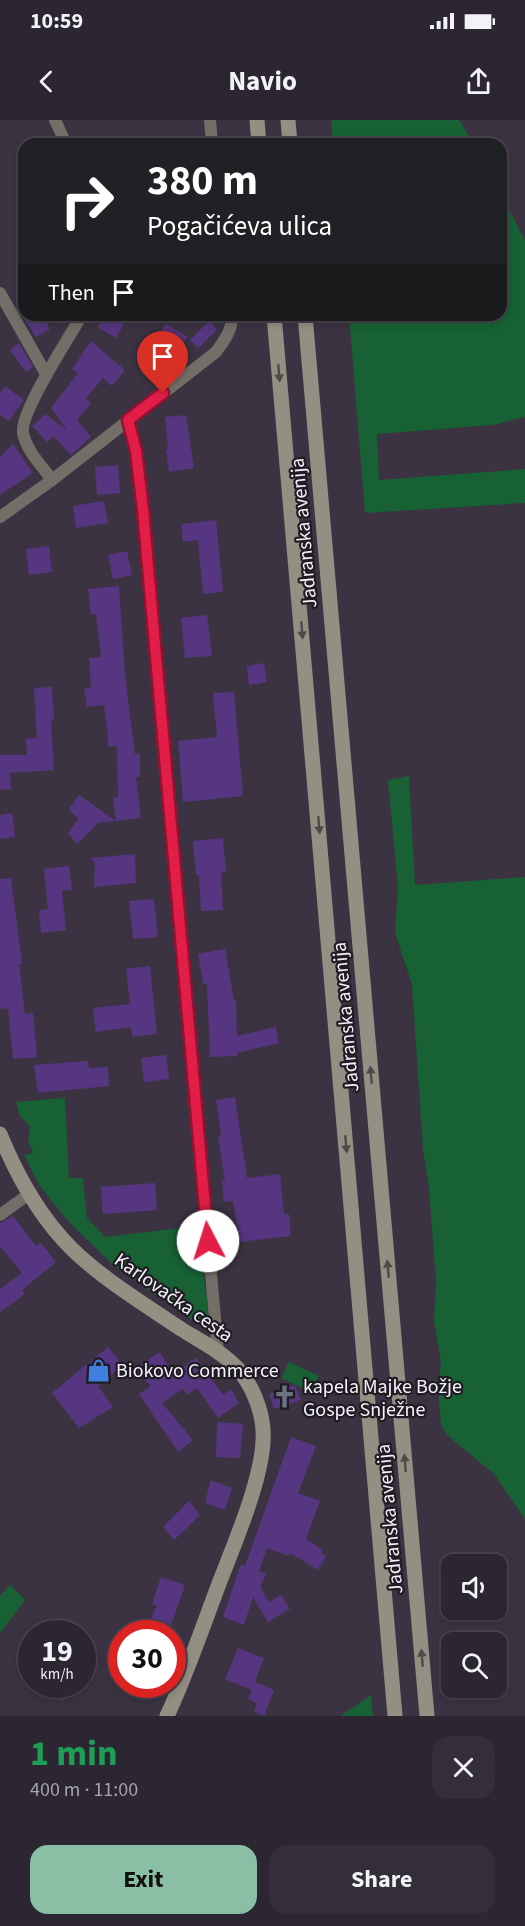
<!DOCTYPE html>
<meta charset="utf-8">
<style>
body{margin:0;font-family:"Source Sans 3",sans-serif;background:#342e3a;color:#f1f3f6;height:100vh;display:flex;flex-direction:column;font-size:22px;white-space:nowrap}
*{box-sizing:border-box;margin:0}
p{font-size:20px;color:#a6a5ac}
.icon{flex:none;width:33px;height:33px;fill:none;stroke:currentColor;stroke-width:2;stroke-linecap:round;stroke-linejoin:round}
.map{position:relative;height:1596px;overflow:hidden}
.sheet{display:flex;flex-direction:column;background:#2c2632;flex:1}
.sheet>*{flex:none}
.hud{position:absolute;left:18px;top:18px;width:489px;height:183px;border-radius:18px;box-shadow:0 3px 9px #0003,0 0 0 2px #48434d;background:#202124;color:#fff;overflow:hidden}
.controls{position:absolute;left:441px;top:1434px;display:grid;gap:12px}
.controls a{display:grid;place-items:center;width:66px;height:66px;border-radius:12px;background:#2c2632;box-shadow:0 3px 9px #0003,0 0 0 2px #48434d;font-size:30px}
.speed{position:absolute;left:18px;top:1500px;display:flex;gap:12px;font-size:30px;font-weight:700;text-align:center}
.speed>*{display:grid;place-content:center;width:78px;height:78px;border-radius:50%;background:#2c2632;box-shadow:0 3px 9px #0003,0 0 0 2px #48434d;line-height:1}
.speed small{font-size:15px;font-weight:400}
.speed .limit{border:9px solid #d22;background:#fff;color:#111}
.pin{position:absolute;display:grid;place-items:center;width:51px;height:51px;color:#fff;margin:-62px -26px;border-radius:50% 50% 50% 0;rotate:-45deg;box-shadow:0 0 6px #0007}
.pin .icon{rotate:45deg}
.me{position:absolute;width:66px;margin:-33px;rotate:355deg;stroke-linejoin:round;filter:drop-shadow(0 0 4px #0008)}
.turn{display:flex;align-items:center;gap:21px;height:126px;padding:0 30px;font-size:27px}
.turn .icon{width:78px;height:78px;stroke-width:2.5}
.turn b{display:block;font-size:42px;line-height:51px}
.then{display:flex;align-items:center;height:57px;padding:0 30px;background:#0003;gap:12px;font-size:22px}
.round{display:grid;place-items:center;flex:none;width:63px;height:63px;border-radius:18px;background:#342e3a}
.overview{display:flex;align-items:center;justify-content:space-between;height:102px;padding:0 30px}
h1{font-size:36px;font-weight:700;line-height:45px;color:#1e9e55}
.button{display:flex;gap:12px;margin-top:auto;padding:12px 30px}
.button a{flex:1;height:69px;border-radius:18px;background:#8abfa5;color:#111;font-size:24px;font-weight:700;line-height:69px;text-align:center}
.button a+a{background:#342e3a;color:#f1f3f6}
.status{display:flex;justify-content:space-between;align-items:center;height:42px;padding:0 30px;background:#2c2632;direction:ltr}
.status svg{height:16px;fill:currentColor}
header{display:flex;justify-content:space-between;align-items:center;height:78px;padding:0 30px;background:#2c2632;font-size:27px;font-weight:700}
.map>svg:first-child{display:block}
.green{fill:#176134}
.building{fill:#573681}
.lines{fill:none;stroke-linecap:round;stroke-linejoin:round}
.street{stroke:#736f68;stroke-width:12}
.secondary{stroke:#948f83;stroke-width:15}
.oneway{fill:#4e4a49}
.route-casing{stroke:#92132f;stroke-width:15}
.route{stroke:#e11d48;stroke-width:10}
.labels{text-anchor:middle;stroke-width:4.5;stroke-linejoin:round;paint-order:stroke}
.street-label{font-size:20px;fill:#f6f1fb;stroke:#201c23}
.poi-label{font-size:20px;fill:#f6f1fb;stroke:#201c23;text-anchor:start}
</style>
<div class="status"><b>10:59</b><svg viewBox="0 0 49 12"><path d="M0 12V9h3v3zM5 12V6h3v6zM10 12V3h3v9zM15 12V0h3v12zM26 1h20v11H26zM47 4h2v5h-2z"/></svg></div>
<header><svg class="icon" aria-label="back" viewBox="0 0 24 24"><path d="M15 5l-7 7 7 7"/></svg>Navio<svg class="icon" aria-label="share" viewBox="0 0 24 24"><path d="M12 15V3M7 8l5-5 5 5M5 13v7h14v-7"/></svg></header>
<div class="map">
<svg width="525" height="1596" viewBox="0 0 525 1596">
<rect width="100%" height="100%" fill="#3b3342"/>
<g class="green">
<path d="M331 0H459L474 24H333Z"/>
<path d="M501 74 525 120V297L492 305 377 314 379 360 525 349V383L365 393 349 195H501Z"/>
<path d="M409 656 415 765 525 757V1399L494 1354 447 1315 441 1305 438 1267 441 1242 434 1201 436 1161 429 1068 423 1030 412 864 395 813 398 767 388 660Z"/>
<path d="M65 978 69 1058H83L87 1098 105 1117 197 1106 209 1194 206 1204H198L183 1194 112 1144 68 1101 39 1065 24 1035 33 1033 28 1020 30 1006 20 996 16 982Z"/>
<path d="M289 1242 319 1256 311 1272 281 1258Z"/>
<path d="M10 1465 25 1480 0 1513V1476Z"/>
<path d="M371 1575 373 1596H341L342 1595Z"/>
</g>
<g class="building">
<path d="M22 195H43L50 209 36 217Z"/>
<path d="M105 195H129L116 218 98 207Z"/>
<path d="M209 201 217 210 198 228 190 220Z"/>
<path d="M166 204 187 217 165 251 144 237Z"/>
<path d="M91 221 125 250 112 266 103 258 86 278 91 283 77 300 91 317 71 335 53 316 47 322 32 306 45 294 67 310 51 288 78 253 72 249Z"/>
<path d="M19 223 33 247 26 252 10 230Z"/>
<path d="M5 266 24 280 9 301 0 295V274Z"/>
<path d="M186 295 194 348 169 352 166 330 168 329 165 297Z"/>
<path d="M13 324 33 353 0 375V337Z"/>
<path d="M118 345 120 373 97 375 95 347Z"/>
<path d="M104 381 108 403 76 408 73 386Z"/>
<path d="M216 400 223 472 203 474 198 420 183 422 181 404Z"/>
<path d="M49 426 52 452 29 455 26 429Z"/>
<path d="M127 431 132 455 113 459 108 435Z"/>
<path d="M119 466 125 556 135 634H140V657H136L141 698 116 701 113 677H118L117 626 109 627 104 585 87 587 84 568 91 567 89 538 101 537 96 494H91L88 469Z"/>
<path d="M207 495 212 536 185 538 181 498Z"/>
<path d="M264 543 267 562 249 565 247 546Z"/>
<path d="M52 567 54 600H51L54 650 10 653 11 669 0 670V635H27L26 619 37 618 34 568Z"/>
<path d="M234 572 243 676 183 682 178 621 217 617 213 573Z"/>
<path d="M79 675 116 701 97 703V705L77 724 68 713 78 699 69 689Z"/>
<path d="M12 693 15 717 0 719V695Z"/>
<path d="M223 718 226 752 221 753 223 790 201 791 199 755H196L193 721Z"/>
<path d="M135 734 136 763 94 767 95 743 90 738Z"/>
<path d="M69 746 72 770 62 771 66 810 41 813 39 790 48 789 44 749Z"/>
<path d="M11 758 22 844H19L25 894 33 893 37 937 13 939 8 888 0 889V759Z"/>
<path d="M154 779 158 817 133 819 129 781Z"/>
<path d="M225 829 234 880H236L237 916 276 907 279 923 237 933V936L210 937 207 864H203L198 834Z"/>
<path d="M150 846 157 914 132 917 131 907 96 912 93 888 130 884 126 849Z"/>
<path d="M166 935 169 959 144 962 141 938Z"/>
<path d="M88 941 89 948 108 947 109 966 38 973 34 945Z"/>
<path d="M235 977 247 1058 280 1054 284 1094H289L291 1116 240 1122 233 1081 224 1082 222 1060H225L218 1016 221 1015 216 980Z"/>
<path d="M155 1063 157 1090 103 1094 101 1067Z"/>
<path d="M13 1096 36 1126 41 1123 56 1142 22 1170 25 1174 0 1192V1169L22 1153 0 1126V1103Z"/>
<path d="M108 1227 123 1245 98 1266 113 1287 79 1308 52 1273Z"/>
<path d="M160 1232 173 1254 196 1238 223 1275 231 1269 239 1283 218 1298 197 1268 187 1275 183 1269 162 1283 193 1320 178 1332 139 1274 151 1266 135 1249Z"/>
<path d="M295 1265 301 1280 274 1289 269 1274Z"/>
<path d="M217 1302 243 1304 240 1338 216 1337Z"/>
<path d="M291 1317 316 1326 298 1373 320 1381 306 1419 323 1430 321 1433 326 1436 318 1450 290 1433 289 1436 267 1428 259 1451 266 1454 260 1467 269 1482 281 1475 290 1489 268 1502 253 1477 244 1505 223 1497 241 1444 245 1446Z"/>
<path d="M211 1360 232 1368 225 1390 205 1383Z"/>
<path d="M189 1381 200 1395 174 1420 163 1407Z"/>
<path d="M161 1457 185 1465 168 1514H143L157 1486 152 1484Z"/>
<path d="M238 1528 264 1538 255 1562 274 1570 264 1596 254 1591 257 1583 248 1579 252 1570 225 1559Z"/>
<path d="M82 1529 98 1541 82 1560Z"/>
<path d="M41 1564H75L62 1581Z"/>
</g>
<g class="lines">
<g class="street">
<path d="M55 0 66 24"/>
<path d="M210 0 212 24"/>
<path d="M0 173 46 254"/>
<path d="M128 300 136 331 143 390 218 1232"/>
<path d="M52 360C42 346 25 329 23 312 20 292 70 216 82 195"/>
<path d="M0 397 52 360 216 232C224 221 233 209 232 195"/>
<path d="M0 1095 29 1074"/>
</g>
<g class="secondary">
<path d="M257 0 259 24"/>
<path d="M288 0 290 24"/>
<path d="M274 195 395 1596"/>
<path d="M305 195 427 1596"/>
<path d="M0 1014C17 1056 40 1097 72 1129 104 1160 144 1184 181 1209 200 1221 222 1232 237 1248 251 1263 262 1289 263 1310 266 1351 235 1422 220 1461 203 1506 187 1553 167 1596"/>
</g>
</g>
<defs><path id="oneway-solid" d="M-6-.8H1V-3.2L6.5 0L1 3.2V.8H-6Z" transform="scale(1.5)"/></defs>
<g class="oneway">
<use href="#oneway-solid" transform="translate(279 253) rotate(85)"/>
<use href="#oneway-solid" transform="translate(302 510) rotate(85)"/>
<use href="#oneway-solid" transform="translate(319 705) rotate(85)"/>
<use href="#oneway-solid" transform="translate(371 955) rotate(-95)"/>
<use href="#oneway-solid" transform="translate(346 1024) rotate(85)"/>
<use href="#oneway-solid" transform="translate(388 1149) rotate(-95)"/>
<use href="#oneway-solid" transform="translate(405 1343) rotate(-95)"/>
<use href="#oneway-solid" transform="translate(422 1538) rotate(-95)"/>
</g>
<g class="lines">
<defs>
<path id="route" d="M163 273 128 300 136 331 143 390 208 1121"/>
</defs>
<use href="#route" class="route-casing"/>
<use href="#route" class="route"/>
</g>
<defs>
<symbol id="shop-bare" viewBox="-9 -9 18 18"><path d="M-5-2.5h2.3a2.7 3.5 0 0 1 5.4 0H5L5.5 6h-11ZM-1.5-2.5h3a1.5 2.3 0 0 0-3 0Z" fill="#3f7fe0" stroke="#201c23" stroke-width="2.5" paint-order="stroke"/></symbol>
<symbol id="church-bare" viewBox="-9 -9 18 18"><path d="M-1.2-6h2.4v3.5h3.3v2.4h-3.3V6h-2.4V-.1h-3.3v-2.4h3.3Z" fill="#6b7280" stroke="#201c23" stroke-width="2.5" paint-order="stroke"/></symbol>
</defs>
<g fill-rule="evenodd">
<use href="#shop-bare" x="82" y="1234" width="33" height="33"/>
<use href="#church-bare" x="268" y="1260" width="33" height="33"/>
</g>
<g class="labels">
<g class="street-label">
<text transform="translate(303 413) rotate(-95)" y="7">Jadranska avenija</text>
<text transform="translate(345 897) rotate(-95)" y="7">Jadranska avenija</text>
<text transform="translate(174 1177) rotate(35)" y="7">Karlovačka cesta</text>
<text transform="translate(389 1399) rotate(-95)" y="7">Jadranska avenija</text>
</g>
<g class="poi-label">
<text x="116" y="1257">Biokovo Commerce</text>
<text x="303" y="1273">kapela Majke Božje<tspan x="303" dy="23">Gospe Snježne</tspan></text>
</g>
</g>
</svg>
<div class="controls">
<a><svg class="icon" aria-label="sound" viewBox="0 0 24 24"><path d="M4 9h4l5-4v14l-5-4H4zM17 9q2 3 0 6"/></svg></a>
<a><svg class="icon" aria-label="search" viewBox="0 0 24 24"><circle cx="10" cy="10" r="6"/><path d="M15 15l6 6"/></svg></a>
</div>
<div class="speed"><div>19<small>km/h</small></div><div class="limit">30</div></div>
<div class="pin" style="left:163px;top:273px;background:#d93025"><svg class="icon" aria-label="arrive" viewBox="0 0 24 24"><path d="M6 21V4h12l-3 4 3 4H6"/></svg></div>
<svg class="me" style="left:208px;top:1121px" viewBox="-20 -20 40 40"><circle r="19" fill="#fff"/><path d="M0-13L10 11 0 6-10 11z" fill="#e11d48"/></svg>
<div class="hud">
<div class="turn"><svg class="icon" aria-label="right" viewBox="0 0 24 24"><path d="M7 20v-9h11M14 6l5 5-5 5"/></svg><div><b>380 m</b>Pogačićeva ulica</div></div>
<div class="then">Then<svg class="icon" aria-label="arrive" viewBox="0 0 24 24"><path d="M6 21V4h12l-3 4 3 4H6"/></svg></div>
</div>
</div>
<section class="sheet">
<div class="overview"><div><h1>1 min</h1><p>400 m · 11:00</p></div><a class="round"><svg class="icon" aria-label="close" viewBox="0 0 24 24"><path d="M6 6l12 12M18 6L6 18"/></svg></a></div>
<div class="button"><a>Exit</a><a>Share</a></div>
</section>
